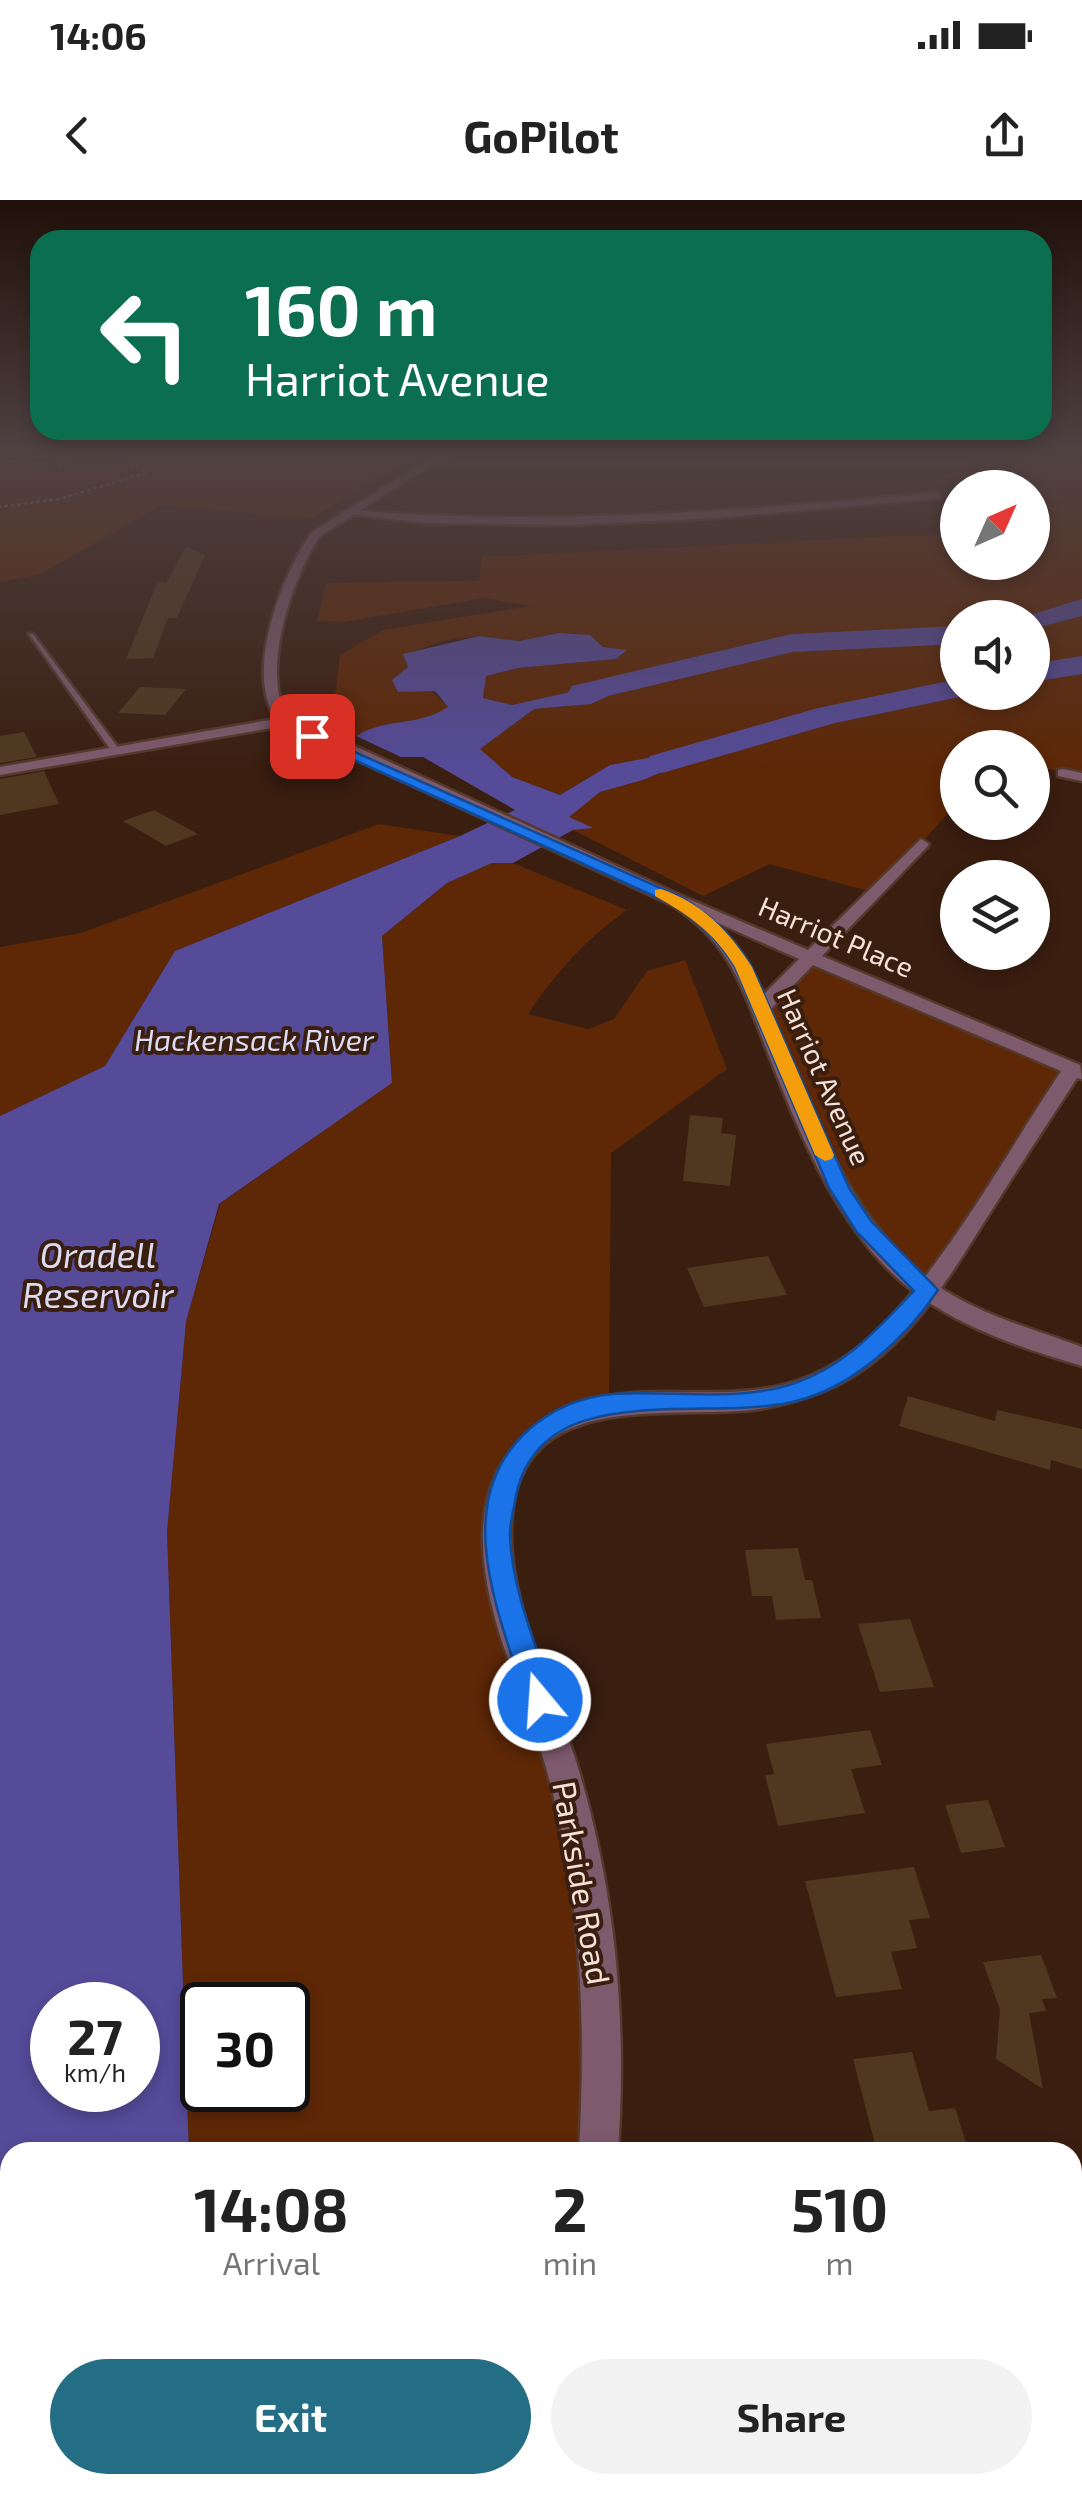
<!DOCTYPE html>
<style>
body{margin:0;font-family:"Exo 2",sans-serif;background:#f2f2f2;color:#222;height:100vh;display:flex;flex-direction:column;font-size:38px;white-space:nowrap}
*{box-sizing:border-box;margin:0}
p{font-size:32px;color:#767676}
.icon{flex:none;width:55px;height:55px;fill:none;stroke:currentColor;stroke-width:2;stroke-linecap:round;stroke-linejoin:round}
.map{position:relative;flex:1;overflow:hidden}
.panel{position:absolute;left:0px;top:1942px;width:1082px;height:352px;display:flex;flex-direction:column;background:#fff;border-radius:30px 30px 0 0;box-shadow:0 5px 15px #0003}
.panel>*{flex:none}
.top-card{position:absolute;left:30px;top:30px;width:1022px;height:210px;border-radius:30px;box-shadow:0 5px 15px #0003;background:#0b6e4f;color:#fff;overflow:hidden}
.needle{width:65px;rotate:45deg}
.tools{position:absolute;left:940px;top:270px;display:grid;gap:20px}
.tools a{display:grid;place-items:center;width:110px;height:110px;border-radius:50%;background:#fff;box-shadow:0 5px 15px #0003;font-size:50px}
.speed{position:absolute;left:30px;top:1782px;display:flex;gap:20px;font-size:50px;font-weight:700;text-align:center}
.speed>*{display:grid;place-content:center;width:130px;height:130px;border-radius:50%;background:#fff;box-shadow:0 5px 15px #0003;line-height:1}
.speed small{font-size:25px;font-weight:400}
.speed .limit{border:5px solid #111;border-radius:15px;background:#fff;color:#111}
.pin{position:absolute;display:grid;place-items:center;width:85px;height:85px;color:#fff;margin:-42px;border-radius:20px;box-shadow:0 5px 15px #0006}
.me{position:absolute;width:110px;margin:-55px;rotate:342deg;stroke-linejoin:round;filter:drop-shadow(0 0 8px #0008)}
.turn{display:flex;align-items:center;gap:35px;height:210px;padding:0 50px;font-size:45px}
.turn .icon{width:130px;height:130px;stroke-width:2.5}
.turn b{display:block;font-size:70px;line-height:85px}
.eta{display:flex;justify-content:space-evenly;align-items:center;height:170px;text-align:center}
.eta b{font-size:60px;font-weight:700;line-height:70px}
.cta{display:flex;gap:20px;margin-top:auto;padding:20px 50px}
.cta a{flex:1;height:115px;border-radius:60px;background:#236d85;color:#fff;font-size:40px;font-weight:700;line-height:115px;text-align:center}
.cta a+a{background:#f2f2f2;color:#222}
.status{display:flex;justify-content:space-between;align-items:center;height:70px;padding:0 50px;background:#fff;direction:ltr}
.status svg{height:28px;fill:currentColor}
header{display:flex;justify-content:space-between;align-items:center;height:130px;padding:0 50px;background:#fff;font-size:45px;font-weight:700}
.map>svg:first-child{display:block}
.green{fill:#5e2706;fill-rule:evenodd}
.water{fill:#554b99;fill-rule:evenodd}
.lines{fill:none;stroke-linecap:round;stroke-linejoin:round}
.stream{stroke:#554b99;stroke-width:4}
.river{fill:#554b99;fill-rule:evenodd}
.building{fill:#4f381f}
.service-casing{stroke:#54392c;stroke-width:5}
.minor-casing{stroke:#54392c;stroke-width:5}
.tertiary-casing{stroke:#54392c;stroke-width:5}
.path{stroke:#8b7266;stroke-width:2.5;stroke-dasharray:4 2.5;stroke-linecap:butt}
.service{fill:#7e5a6d;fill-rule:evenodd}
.minor{fill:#7e5a6d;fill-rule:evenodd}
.tertiary{fill:#7e5a6d;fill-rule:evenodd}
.route{fill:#1a73e8;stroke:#114b97;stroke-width:2.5}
.slow{fill:#f59e0b}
.labels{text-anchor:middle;stroke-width:8;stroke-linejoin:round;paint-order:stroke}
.far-street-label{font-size:28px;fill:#f6e2d9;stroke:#3a1e10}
.far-water-label{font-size:30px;font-style:italic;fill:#dbdbf1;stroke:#3a1e10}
.street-label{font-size:32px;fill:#f6e2d9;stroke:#3a1e10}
.water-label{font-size:35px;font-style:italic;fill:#dbdbf1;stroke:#3a1e10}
</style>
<div class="status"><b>14:06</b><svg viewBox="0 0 49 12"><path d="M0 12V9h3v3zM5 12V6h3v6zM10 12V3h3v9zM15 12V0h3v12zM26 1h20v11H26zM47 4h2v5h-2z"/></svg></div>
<header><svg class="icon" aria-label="back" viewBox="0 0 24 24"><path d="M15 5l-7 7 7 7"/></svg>GoPilot<svg class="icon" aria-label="share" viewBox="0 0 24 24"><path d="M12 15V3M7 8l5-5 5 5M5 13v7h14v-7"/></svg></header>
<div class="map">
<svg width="1082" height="2294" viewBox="0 0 1082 2294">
<rect width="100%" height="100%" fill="#3a1e10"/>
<g class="green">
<path d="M0 252H420L311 319 162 305 40 374 0 382Z"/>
<path d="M1044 252H1082V577L1033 565 1032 548H958L957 604 875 693 770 664 703 696 573 630 590 628 568 617 600 592 643 580 728 545 610 565 560 595 512 577 479 549 534 509 591 504 653 475 512 505 483 498 486 476 518 468 616 459 626 450 603 447 559 433 519 441 479 436 443 441 404 455 408 467 448 507C416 528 389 516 356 536L334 505 340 455 383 430 530 406 484 398 343 422 317 421 326 383 479 381 482 357 957 333 958 362H1032L1033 330 1052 319 1033 311 1032 288 974 287 944 275ZM958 418H1032V492H958Z"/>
<path d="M379 624 460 636 175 751 105 866 0 916V747L81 733Z"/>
<path d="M492 663H513L627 710C587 738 555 773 528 814L588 829 614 819 647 771 685 760 727 869 611 953 609 1203 525 1249 496 1335 564 1573 601 1927 598 1952H189L167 1332 186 1122 220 1004 392 882 382 736 447 683ZM202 1805H288V1890H202Z"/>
<path d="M814 757 1073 869 927 1091 863 1026 760 809Z"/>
<path d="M132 2285H538L536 2294H131Z"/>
</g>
<path class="water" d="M559 433 590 435 603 447 627 450 616 459 518 468 486 476 483 498 512 505 660 472 591 504 534 509 480 549 512 577 560 595 610 565 734 542 643 580 600 592 569 617 593 628 573 630 513 663H492L447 683 382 736 392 883 219 1004 186 1122 167 1332 189 1952H10V2285H132L131 2294H0V916L105 866 175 751 460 636 515 610 423 557H401L356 536C389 516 415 528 448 507L435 491 398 492 392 480 408 467 403 454 479 436 519 441ZM52 1805H138V1890H52Z"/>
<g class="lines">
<path class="stream" d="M96 252 130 257"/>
<g class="river">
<path d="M1082 399V416L1032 429V418H1020Z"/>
<path d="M958 426V444L792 452 583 502 572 500 568 493 572 486 792 434Z"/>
<path d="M1082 456V474L1032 482V464Z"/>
<path d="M958 479V492L969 495 835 523 662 573 650 570 645 563 650 556 818 508Z"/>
</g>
</g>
<g class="building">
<path d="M186 346 205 355 177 418H168L153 458 126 459 158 381 166 384Z"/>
<path d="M140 487 186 489 165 515 118 513Z"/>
<path d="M24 532 37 557 0 563V536Z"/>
<path d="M44 571 59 604 0 615V579Z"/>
<path d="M154 610 198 634 166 646 123 621Z"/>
<path d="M690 915 723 918 721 933 736 935 730 986 683 981Z"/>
<path d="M768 1056 787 1095 704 1107 687 1068Z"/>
<path d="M908 1196 995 1221 997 1210 1082 1229V1269L1051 1260 1050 1270 899 1226Z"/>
<path d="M798 1348 805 1380H812L821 1418 776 1420 772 1396H752L745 1350Z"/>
<path d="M910 1419 934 1487 880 1492 858 1424Z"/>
<path d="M870 1530 882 1565 851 1569 865 1613 778 1626 765 1575 774 1574 766 1544Z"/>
<path d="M988 1600 1005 1647 961 1653 945 1605Z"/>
<path d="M914 1667 930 1718 909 1720 917 1748 891 1752 902 1789 836 1797 805 1681Z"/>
<path d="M1041 1755 1057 1798 1042 1799 1046 1811 1029 1813 1043 1889 996 1859 1000 1810 983 1762Z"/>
<path d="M912 1852 929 1911 955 1908 969 1952H877L853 1859Z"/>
</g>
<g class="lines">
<defs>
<path id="service" d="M29 434H33L119 549V553H113Z"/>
<g id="minor">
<path d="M938 293 942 298 717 318 570 325 423 323 344 313 349 310C546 327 741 310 938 293Z"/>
<path d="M1063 569 1082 573V581L1058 576V570Z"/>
<path d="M921 639 929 644 927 647 822 756 1080 865 1082 879 1077 878C1050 920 1022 962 995 1005 950 1075 906 1157 824 1191 801 1200 776 1207 751 1210 656 1219 512 1188 511 1332 511 1414 556 1493 579 1571 616 1695 627 1823 618 1952H579C586 1822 582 1698 547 1571 525 1493 480 1413 483 1331 486 1245 553 1200 633 1193 673 1190 714 1195 754 1190 787 1187 818 1175 845 1157 921 1107 999 966 1050 888L1061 871 813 765 767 813H753V805L799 759 669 701 684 697 808 750Z"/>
<path d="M515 2285H561L559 2294H513Z"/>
<path d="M962 2285H1020L1024 2294H966Z"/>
</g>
<path id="tertiary" d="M441 252H452L320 336C293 375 260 472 287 515L684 697C745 738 759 782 785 846 821 936 865 1045 954 1096 994 1119 1039 1131 1082 1147V1166C1028 1150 967 1130 921 1097 841 1041 800 935 766 848 741 785 731 744 672 705L283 526 0 575V567L276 519C244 472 282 374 312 332Z"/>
</defs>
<use href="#service" class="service-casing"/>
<use href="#minor" class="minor-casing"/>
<use href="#tertiary" class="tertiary-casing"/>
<path class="path" d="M0 260 66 265 125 263 144 268 146 273 59 299 0 307"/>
<use href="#service" class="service"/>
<use href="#minor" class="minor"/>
<use href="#tertiary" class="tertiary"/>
</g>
<linearGradient id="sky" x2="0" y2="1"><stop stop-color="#201009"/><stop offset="0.44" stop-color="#4f4142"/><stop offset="1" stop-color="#4f4142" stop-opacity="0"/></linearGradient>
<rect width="1082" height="574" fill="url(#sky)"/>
<path class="route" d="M312 533 683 698C713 717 733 737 752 767L849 988 871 1021 938 1090C906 1138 853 1187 796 1201 706 1224 536 1173 515 1301 513 1313 509 1326 510 1338 513 1394 537 1447 554 1500L550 1509 540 1512 530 1509 526 1500C500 1416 450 1306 524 1234 548 1211 579 1197 613 1194 672 1190 738 1203 795 1183 846 1166 878 1128 914 1091L856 1031 829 988 735 767C718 739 699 722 672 704L308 539V534Z"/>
<path class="slow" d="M661 689C702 703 729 731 752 767L834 955 832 959 825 961 815 955 735 767C714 732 690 716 655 696V690Z"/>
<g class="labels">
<g class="far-street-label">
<text transform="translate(836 737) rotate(23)" y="10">Harriot Place</text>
<text transform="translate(824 877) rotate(66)" y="10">Harriot Avenue</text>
</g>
<g class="far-water-label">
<text x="254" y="851">Hackensack River</text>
</g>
<g class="street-label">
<text transform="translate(581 1683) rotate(80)" y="11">Parkside Road</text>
</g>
<g class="water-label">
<text x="98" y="1068">Oradell<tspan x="98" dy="40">Reservoir</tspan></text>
</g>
</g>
</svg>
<div class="tools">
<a><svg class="needle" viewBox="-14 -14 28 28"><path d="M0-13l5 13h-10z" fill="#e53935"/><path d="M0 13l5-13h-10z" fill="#767676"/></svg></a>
<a><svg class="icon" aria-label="sound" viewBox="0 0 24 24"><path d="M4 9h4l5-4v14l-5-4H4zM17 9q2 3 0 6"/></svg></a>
<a><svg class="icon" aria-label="search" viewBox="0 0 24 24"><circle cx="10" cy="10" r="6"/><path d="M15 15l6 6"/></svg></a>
<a><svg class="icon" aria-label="layers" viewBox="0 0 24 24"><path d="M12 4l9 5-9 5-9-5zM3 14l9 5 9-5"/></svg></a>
</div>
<div class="speed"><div>27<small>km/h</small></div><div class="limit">30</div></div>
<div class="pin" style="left:312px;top:536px;background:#d93025"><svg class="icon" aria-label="arrive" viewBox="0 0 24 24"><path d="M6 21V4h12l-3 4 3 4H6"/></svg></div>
<svg class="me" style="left:540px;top:1500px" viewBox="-20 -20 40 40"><circle r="17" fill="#1a73e8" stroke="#fff" stroke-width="3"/><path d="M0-11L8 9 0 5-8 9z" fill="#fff"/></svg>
<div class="top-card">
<div class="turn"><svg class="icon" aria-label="left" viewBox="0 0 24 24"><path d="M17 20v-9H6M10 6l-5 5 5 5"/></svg><div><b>160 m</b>Harriot Avenue</div></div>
</div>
<section class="panel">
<div class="eta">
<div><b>14:08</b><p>Arrival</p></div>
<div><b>2</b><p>min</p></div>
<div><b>510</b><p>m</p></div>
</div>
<div class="cta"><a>Exit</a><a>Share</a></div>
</section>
</div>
